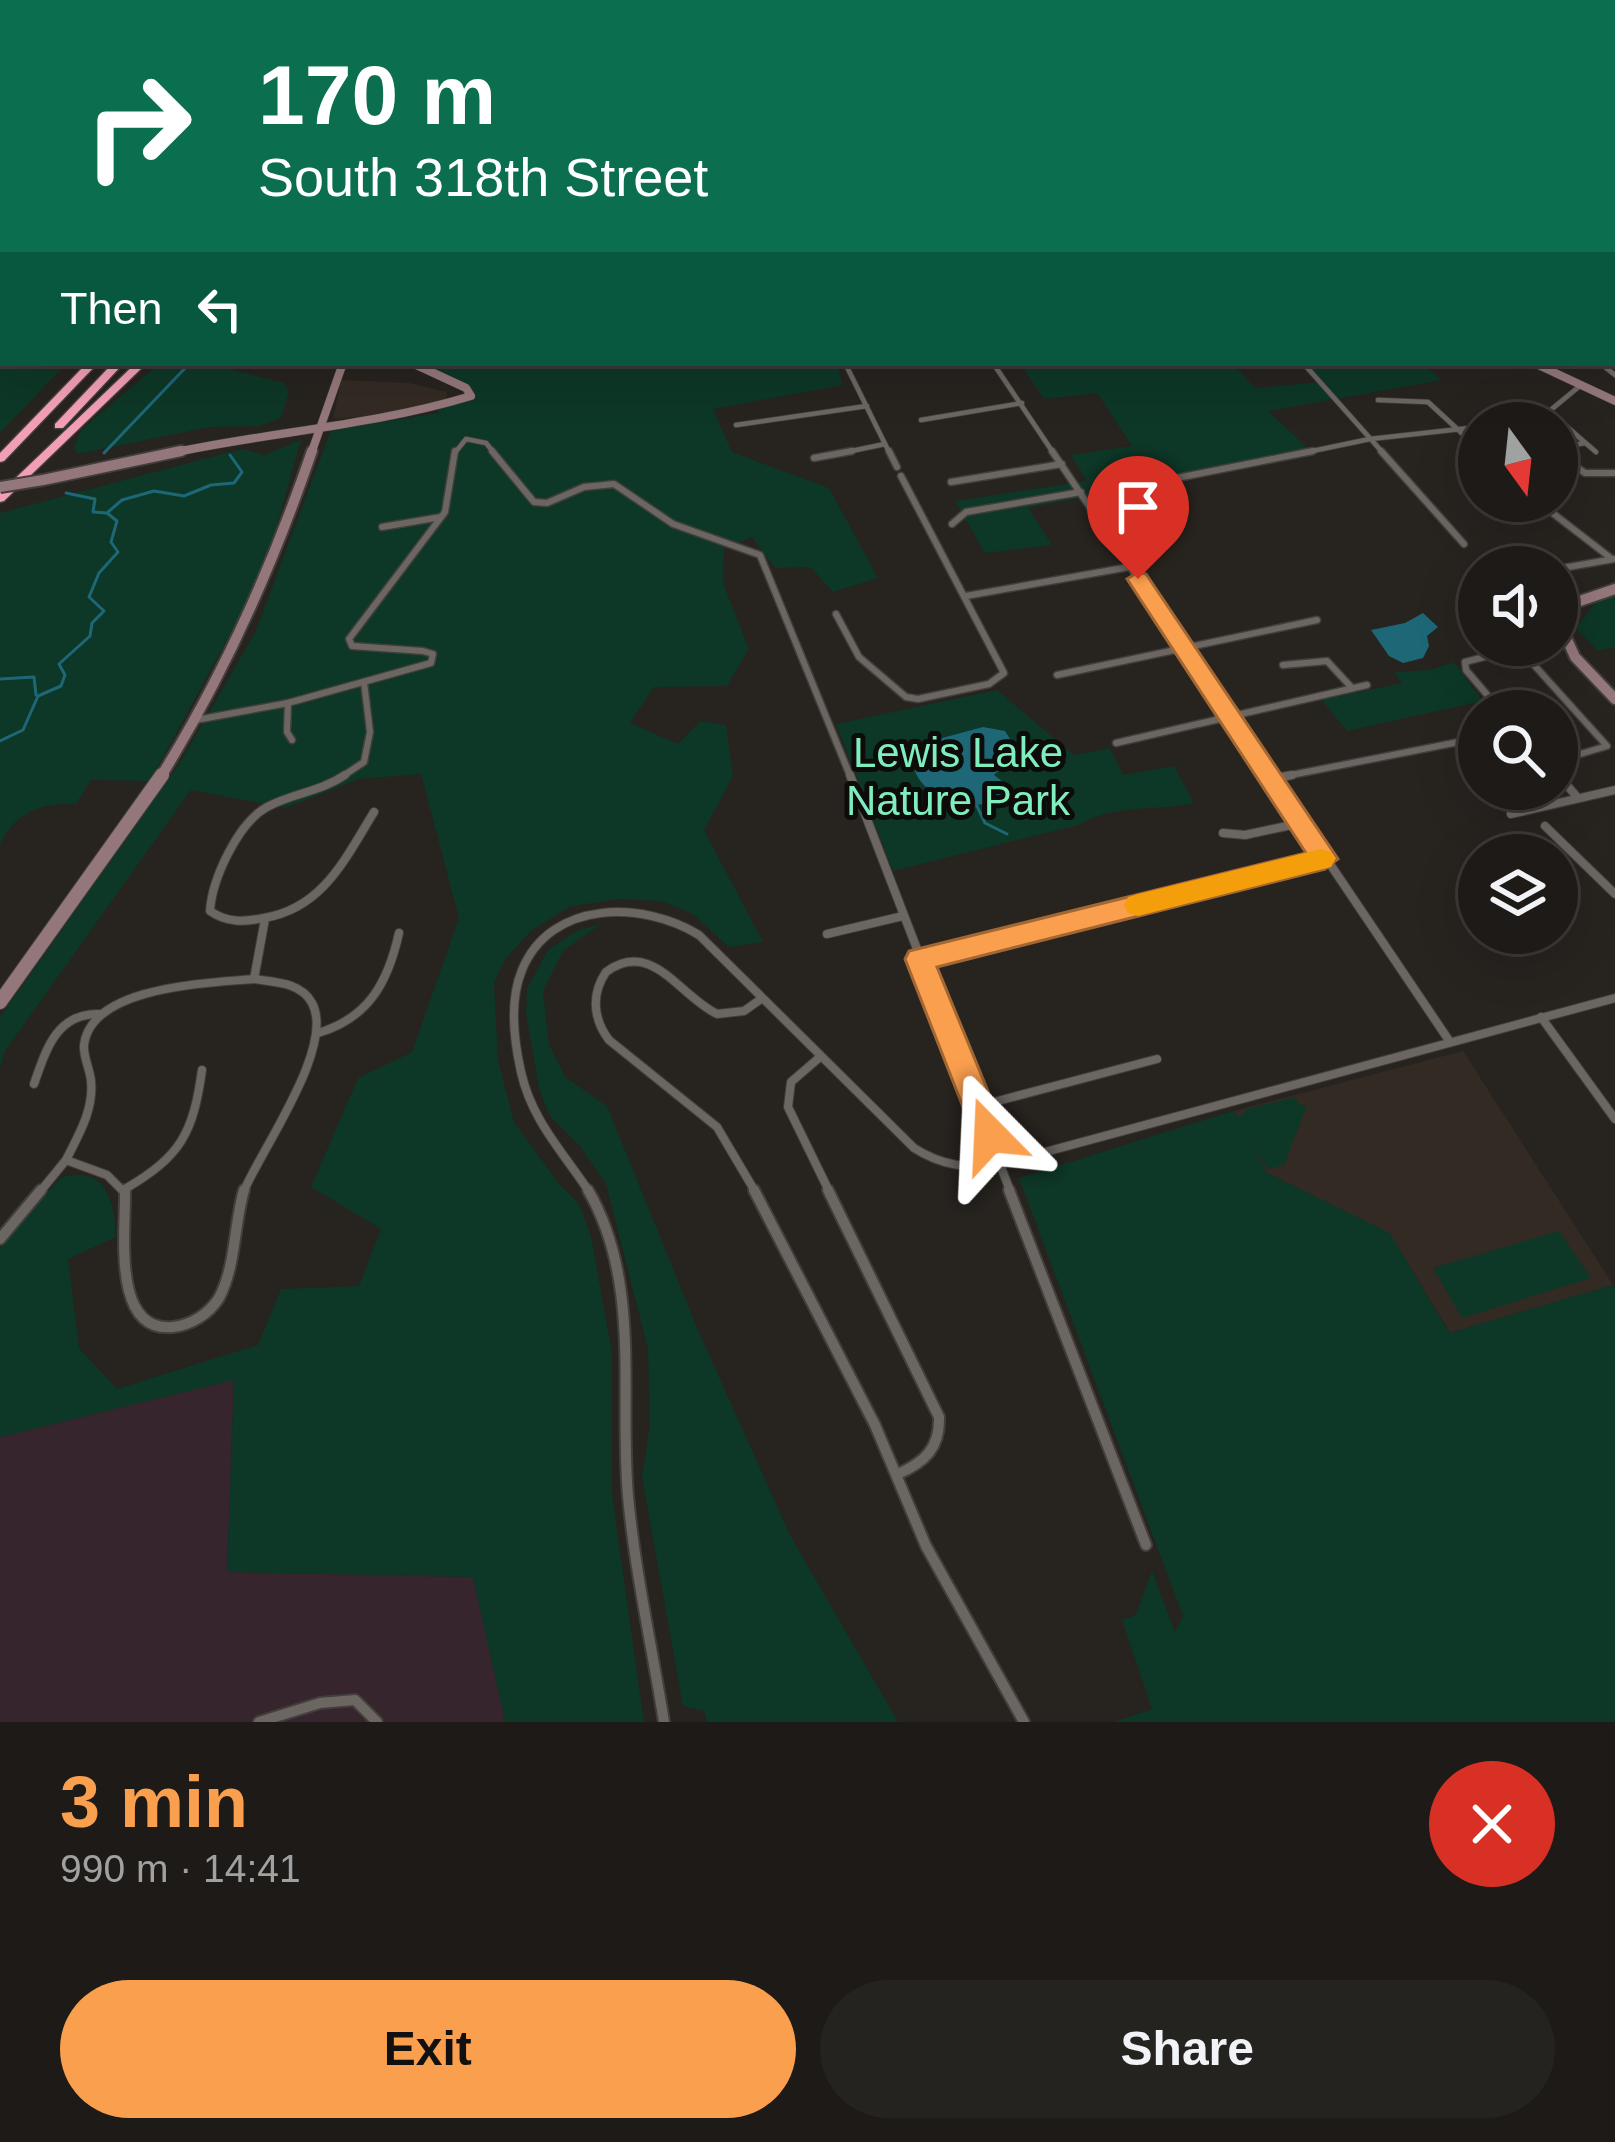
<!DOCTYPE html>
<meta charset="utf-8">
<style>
body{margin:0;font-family:Helvetica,sans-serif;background:#252320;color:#f1f3f6;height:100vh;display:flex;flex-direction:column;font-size:45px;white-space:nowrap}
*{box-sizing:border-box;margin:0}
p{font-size:39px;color:#a0a1a1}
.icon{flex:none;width:66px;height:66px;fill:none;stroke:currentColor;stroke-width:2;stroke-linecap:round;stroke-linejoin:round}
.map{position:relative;height:1722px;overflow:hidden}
.drawer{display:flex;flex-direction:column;background:#1d1a17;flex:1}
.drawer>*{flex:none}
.top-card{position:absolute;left:0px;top:0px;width:1617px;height:366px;box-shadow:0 12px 48px #0002,0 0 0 3px #3b3836;background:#0b6e4f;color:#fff;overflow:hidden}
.needle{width:78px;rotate:165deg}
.fabs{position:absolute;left:1458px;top:402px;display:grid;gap:24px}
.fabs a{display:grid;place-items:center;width:120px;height:120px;border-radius:50%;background:#1d1a17;box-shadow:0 12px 48px #0002,0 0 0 3px #3b3836;font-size:60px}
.pin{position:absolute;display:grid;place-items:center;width:102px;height:102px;color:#fff;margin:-123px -51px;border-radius:50% 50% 50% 0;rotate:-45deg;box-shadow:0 0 12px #0007}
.pin .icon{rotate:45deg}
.me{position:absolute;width:132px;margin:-66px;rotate:339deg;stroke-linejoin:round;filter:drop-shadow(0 0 9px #0008)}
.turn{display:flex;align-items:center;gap:42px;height:252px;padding:0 60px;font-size:54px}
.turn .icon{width:156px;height:156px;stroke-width:2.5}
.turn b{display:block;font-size:84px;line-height:102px}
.then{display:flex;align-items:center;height:114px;padding:0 60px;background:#0003;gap:24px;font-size:45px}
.round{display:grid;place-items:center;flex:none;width:126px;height:126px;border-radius:63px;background:#252320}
.headline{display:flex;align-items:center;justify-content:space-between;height:204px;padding:0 60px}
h1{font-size:72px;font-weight:800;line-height:90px;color:#fa9f4e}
.button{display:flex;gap:24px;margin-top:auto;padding:24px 60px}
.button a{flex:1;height:138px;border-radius:72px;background:#fa9f4e;color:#111;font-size:48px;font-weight:800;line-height:138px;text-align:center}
.button a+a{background:#252320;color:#f1f3f6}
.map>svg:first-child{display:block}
.built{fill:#332b23}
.industrial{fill:#36252d}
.green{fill:#0d3727}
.water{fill:#1d6776}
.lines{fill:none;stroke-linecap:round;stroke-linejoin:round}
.stream{stroke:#1d6776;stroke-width:3}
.street-far3-casing{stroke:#413e3b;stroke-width:6}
.street-far2-casing{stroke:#413e3b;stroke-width:9}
.street-far1-casing{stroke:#413e3b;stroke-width:10}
.street-casing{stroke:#413e3b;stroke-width:14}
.secondary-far3-casing{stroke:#413e3b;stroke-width:8}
.secondary-far2-casing{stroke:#413e3b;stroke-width:9}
.secondary-far1-casing{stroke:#413e3b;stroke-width:14}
.secondary-casing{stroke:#413e3b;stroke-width:16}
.highway-casing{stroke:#413e3b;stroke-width:3}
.street-far3{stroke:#6b6662;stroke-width:4.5}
.street-far2{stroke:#6b6662;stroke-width:6}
.street-far1{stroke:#6b6662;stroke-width:8}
.street{stroke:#6b6662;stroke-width:10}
.secondary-far3{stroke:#94777b;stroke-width:6}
.secondary-far2{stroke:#94777b;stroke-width:8}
.secondary-far1{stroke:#94777b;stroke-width:10}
.secondary{stroke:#94777b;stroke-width:14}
.highway{fill:#f29fb5;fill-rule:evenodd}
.secondary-bridge-casing{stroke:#413e3b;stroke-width:14;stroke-linecap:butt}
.secondary-bridge{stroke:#94777b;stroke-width:10}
.route{fill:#fa9f4e;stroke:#a26733;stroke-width:3}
.slow{fill:#f59e0b}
.labels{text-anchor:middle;stroke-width:10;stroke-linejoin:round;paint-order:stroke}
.park-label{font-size:42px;fill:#7fedbe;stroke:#0e0c0b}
</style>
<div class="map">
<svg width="1615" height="1722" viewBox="0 0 1615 1722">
<rect width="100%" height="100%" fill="#27231f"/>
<g class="built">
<path d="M341 380 409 383 447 392 446 402 411 412 333 419Z"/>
<path d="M1463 1051 1613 1285 1450 1333 1390 1234 1267 1173 1234 1111Z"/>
</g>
<path class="industrial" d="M234 1379 227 1572 474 1577 505 1722H0V1437Z"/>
<g class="green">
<path d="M0 315 3 363H67L0 433Z"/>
<path d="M160 363H234L233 370 284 383 289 392 281 418 260 426 210 427 77 454 74 447 81 430Z"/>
<path d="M412 363H837L843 385 713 409 732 452 829 488 878 578 833 592 810 567 775 568 752 537 724 549 723 583 749 649 727 686 654 687 630 723 678 744 700 721 726 725 733 776 704 830 763 942 729 947 693 914 661 901 616 899 569 907 531 931 506 958 494 983 498 1060 514 1122 559 1184 579 1204 591 1236 612 1353V1495L644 1722H505L473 1577 227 1572 234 1380 0 1437V1248L60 1178C106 1163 115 1203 116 1237L68 1259 79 1348 117 1389 258 1345 281 1289 359 1286 381 1229 311 1187 358 1078 412 1052 459 918 421 774 359 779 286 808 191 790 5 1051 0 1069V1017L178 766 256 631 331 430 439 413 437 405 471 393Z"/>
<path d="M1020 363H1232L1255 388 1322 382 1307 363H1422L1442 380 1268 411 1312 452 1028 508 1052 545 985 553 955 501 1087 481 1071 455 1132 446 1097 393 1044 399Z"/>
<path d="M301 440 274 535 241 614 150 781 91 780 76 804C44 802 13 813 0 845V513L230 452 244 449 264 455Z"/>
<path d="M1615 595V647L1598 651 1576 628 1600 597Z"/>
<path d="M1454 662 1483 701 1347 731 1322 700 1402 683 1394 672 1429 670Z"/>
<path d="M997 690 1074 755 1110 748 1123 775 1174 766 1194 803C1153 812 1117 803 1079 825L893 871 836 724Z"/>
<path d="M601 924 563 951 543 991 549 1045 566 1078 607 1106 698 1330 790 1535 898 1722H707L704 1711 683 1706 642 1477 650 1424 648 1349 606 1184 579 1145 549 1115 539 1088 526 1014 527 988 548 950 576 931Z"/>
<path d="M1295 1097 1299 1105H1307L1284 1165 1268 1169 1250 1141 1267 1173 1390 1233 1449 1333 1613 1285 1615 1289V1722H1114L1152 1709 1122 1620 1136 1615 1152 1571 1175 1632 1183 1616 1019 1178 1233 1111 1238 1118 1248 1109Z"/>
<path d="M1559 1231 1591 1278 1462 1318 1433 1268Z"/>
</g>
<g class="water">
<path d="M1423 613 1438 627 1427 636 1429 646 1423 658 1403 663 1389 656 1371 630 1405 623Z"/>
<path d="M983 727 1005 731 1014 745 1013 757 994 775 1016 792 1010 802C975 810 909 801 913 754L942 738Z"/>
</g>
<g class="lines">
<g class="stream">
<path d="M392 3 397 0"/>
<path d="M104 453 190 363"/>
<path d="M108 512 122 500 154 491 184 496 211 485 234 483 242 472 230 455"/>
<path d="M0 679 34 677 36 695"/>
<path d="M0 741 23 730 38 696 61 686 65 675 59 664 90 636 92 623 104 611 89 597 99 573 118 552 111 542 117 521 107 513 93 512 95 499 66 493"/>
<path d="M976 804 985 823 1007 834"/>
</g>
<defs>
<g id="street-far3">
<path d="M990 3 1020 0"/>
<path d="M845 363 890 454"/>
<path d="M993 363 1054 454"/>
<path d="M1303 363 1384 454"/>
<path d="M1600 363 1615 375"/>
<path d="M1378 400 1428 402 1479 449"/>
<path d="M921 420 1022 403"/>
<path d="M1504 423 1547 413 1581 385"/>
<path d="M736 425 867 406"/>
<path d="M1566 426 1596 452"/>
<path d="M1557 448 1585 443"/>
<path d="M454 454 466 439 486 443 495 454"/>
<path d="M837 454 885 444"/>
<path d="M1298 454 1370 439 1479 427"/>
</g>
<g id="street-far2">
<path d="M492 451 534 502 547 503 584 487 614 484 673 524 760 555 851 778"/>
<path d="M889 451 897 467"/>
<path d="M1052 451 1272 778"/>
<path d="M1381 451 1464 544"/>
<path d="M1557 454 1585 473H1615"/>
<path d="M814 458 852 451"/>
<path d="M1172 479 1313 451"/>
<path d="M951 482 1062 464"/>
<path d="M1537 501 1612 559"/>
<path d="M952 524 966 512 1081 492"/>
<path d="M382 527 441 517"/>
<path d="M1522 550 1546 567"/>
<path d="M1557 569 1614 559"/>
<path d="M966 596 1129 567"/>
<path d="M836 614 859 657 906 697 918 699 989 684 1004 673 901 476"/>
<path d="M1516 645 1607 746 1557 761"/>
<path d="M1283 665 1327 661 1352 688"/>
<path d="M1057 675 1317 620"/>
<path d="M288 703 287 732 292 740"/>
<path d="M1501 711 1466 670 1465 662 1519 648"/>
<path d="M196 720 288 703 431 663 433 654 423 651 352 646 349 639 445 512 455 451"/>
<path d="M1116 743 1367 685"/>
<path d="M1557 774 1560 778"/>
<path d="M340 778 364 762 370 732 364 682"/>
<path d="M1276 778 1479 738"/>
</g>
<g id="street-far1">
<path d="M345 775C320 792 293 793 267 807 238 823 212 879 210 911 227 923 244 922 264 918 323 908 345 859 374 812"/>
<path d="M850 775 1011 1193"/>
<path d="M1270 775 1450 1042"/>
<path d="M1558 775 1578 798"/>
<path d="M1271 779 1292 775"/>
<path d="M1511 814 1615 790"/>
<path d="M1545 826 1615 894"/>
<path d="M1223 833 1245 835 1301 823"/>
<path d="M827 934 903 916"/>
<path d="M919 959 1325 859"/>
<path d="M254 979 265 919"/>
<path d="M1541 1017 1615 1119"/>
<path d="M318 1033C369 1018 388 982 399 933"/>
<path d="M820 1057 791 1082 788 1107 830 1193"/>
<path d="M34 1084C46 1050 56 1014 98 1014"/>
<path d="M979 1106 1157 1059"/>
<path d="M125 1189C181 1156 193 1134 202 1070"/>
<path d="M39 1193 66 1160"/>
<path d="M125 1193 107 1175 66 1160C78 1136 94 1110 91 1081 90 1069 83 1057 84 1045 91 986 209 983 254 979"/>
<path d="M243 1193C260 1151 336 1047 312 1003 301 982 274 982 254 979"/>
<path d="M590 1193C563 1152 532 1121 521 1072 514 1041 509 1001 522 970 551 899 644 901 699 935L914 1148C942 1166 968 1169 1001 1164L1615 998"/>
<path d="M756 1193 717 1127 609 1040C593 1019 591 994 606 972 652 938 679 996 717 1014L744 1011 761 999"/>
</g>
<g id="street">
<path d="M125 1190C126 1231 111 1333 173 1327 191 1325 209 1314 219 1298 236 1266 234 1224 244 1190"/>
<path d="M588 1190C642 1283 619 1395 628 1496 635 1572 652 1647 664 1722"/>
<path d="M754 1190 875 1425 926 1546 1024 1722"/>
<path d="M828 1190 939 1417C940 1448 925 1462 898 1474"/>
<path d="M1009 1190 1146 1545"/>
<path d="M0 1239 41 1190"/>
<path d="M259 1722 320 1703 355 1700 377 1722"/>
</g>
<g id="secondary-far3">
<path d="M1053 0 1058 3"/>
<path d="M261 3 293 0"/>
</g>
<g id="secondary-far2">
<path d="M1534 363 1615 401"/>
<path d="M167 454C268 432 372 426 471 396L466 388 412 363"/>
<path d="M311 454 343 363"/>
</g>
<g id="secondary-far1">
<path d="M43 480 181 451"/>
<path d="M1615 589 1574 603 1561 626 1575 657 1615 699"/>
<path d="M160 778C224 675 273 565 312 451"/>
</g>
<path id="secondary" d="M0 1002 162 775"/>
<g id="highway">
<path d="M409 0H416L413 3H406Z"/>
<path d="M427 0H433L432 3H426Z"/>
<path d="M451 0H457L455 3H449Z"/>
<path d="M1409 0H1416L1413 3H1406Z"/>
<path d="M3 230V236L0 237V231Z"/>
<rect x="0" y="242" width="3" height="6"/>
<rect x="0" y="253" width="3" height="6"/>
<path d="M87 363H98L4 461 0 462V453Z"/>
<path d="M113 363H124L63 428H55V424Z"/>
<path d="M136 363H147L4 501 0 502V493Z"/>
</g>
</defs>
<use href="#street-far3" class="street-far3-casing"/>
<use href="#street-far2" class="street-far2-casing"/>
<use href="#street-far1" class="street-far1-casing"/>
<use href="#street" class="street-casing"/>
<use href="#secondary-far3" class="secondary-far3-casing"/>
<use href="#secondary-far2" class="secondary-far2-casing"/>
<use href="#secondary-far1" class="secondary-far1-casing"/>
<use href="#secondary" class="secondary-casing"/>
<use href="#highway" class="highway-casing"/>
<use href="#street-far3" class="street-far3"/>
<use href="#street-far2" class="street-far2"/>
<use href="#street-far1" class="street-far1"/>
<use href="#street" class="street"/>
<use href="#secondary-far3" class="secondary-far3"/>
<use href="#secondary-far2" class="secondary-far2"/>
<use href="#secondary-far1" class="secondary-far1"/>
<use href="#secondary" class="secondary"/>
<use href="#highway" class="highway"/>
<defs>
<path id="secondary-bridge" d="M0 487 43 480"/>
</defs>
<use href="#secondary-bridge" class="secondary-bridge-casing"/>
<use href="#secondary-bridge" class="secondary-bridge"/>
</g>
<path class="route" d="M1138 572 1146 574 1338 859 1325 869 937 967 1006 1135 1001 1145 990 1150 978 1145 974 1135 905 959 909 951 1306 853 1127 579Z"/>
<path class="slow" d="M1321 849 1331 852 1335 860 1331 867 1138 916 1128 913 1124 905 1128 897 1138 894Z"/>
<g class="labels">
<g class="park-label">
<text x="958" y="767">Lewis Lake<tspan x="958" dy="48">Nature Park</tspan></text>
</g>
</g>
</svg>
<div class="fabs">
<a><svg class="needle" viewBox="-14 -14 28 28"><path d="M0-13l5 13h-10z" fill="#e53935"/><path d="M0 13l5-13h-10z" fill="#a0a1a1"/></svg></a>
<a><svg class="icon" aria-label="sound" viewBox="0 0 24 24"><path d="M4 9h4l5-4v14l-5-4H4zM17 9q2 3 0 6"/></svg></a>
<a><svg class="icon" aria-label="search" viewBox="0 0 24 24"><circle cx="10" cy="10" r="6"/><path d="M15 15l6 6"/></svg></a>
<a><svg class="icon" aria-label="layers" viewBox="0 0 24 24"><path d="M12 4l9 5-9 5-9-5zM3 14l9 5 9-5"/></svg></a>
</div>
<div class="pin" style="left:1138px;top:579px;background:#d93025"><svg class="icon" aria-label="arrive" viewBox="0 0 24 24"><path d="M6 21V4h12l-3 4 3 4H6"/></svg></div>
<svg class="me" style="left:990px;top:1135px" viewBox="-20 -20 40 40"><path d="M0-17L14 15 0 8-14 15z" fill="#fa9f4e" stroke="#fff" stroke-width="4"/></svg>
<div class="top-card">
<div class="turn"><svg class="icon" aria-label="right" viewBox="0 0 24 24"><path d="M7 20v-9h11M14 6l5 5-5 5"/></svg><div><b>170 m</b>South 318th Street</div></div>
<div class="then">Then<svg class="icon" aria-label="left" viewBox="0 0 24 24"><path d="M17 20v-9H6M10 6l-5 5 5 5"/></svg></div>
</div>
</div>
<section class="drawer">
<div class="headline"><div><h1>3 min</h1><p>990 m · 14:41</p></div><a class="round" style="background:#d93025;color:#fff"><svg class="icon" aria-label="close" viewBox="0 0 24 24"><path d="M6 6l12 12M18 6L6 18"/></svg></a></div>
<div class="button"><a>Exit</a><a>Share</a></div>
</section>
